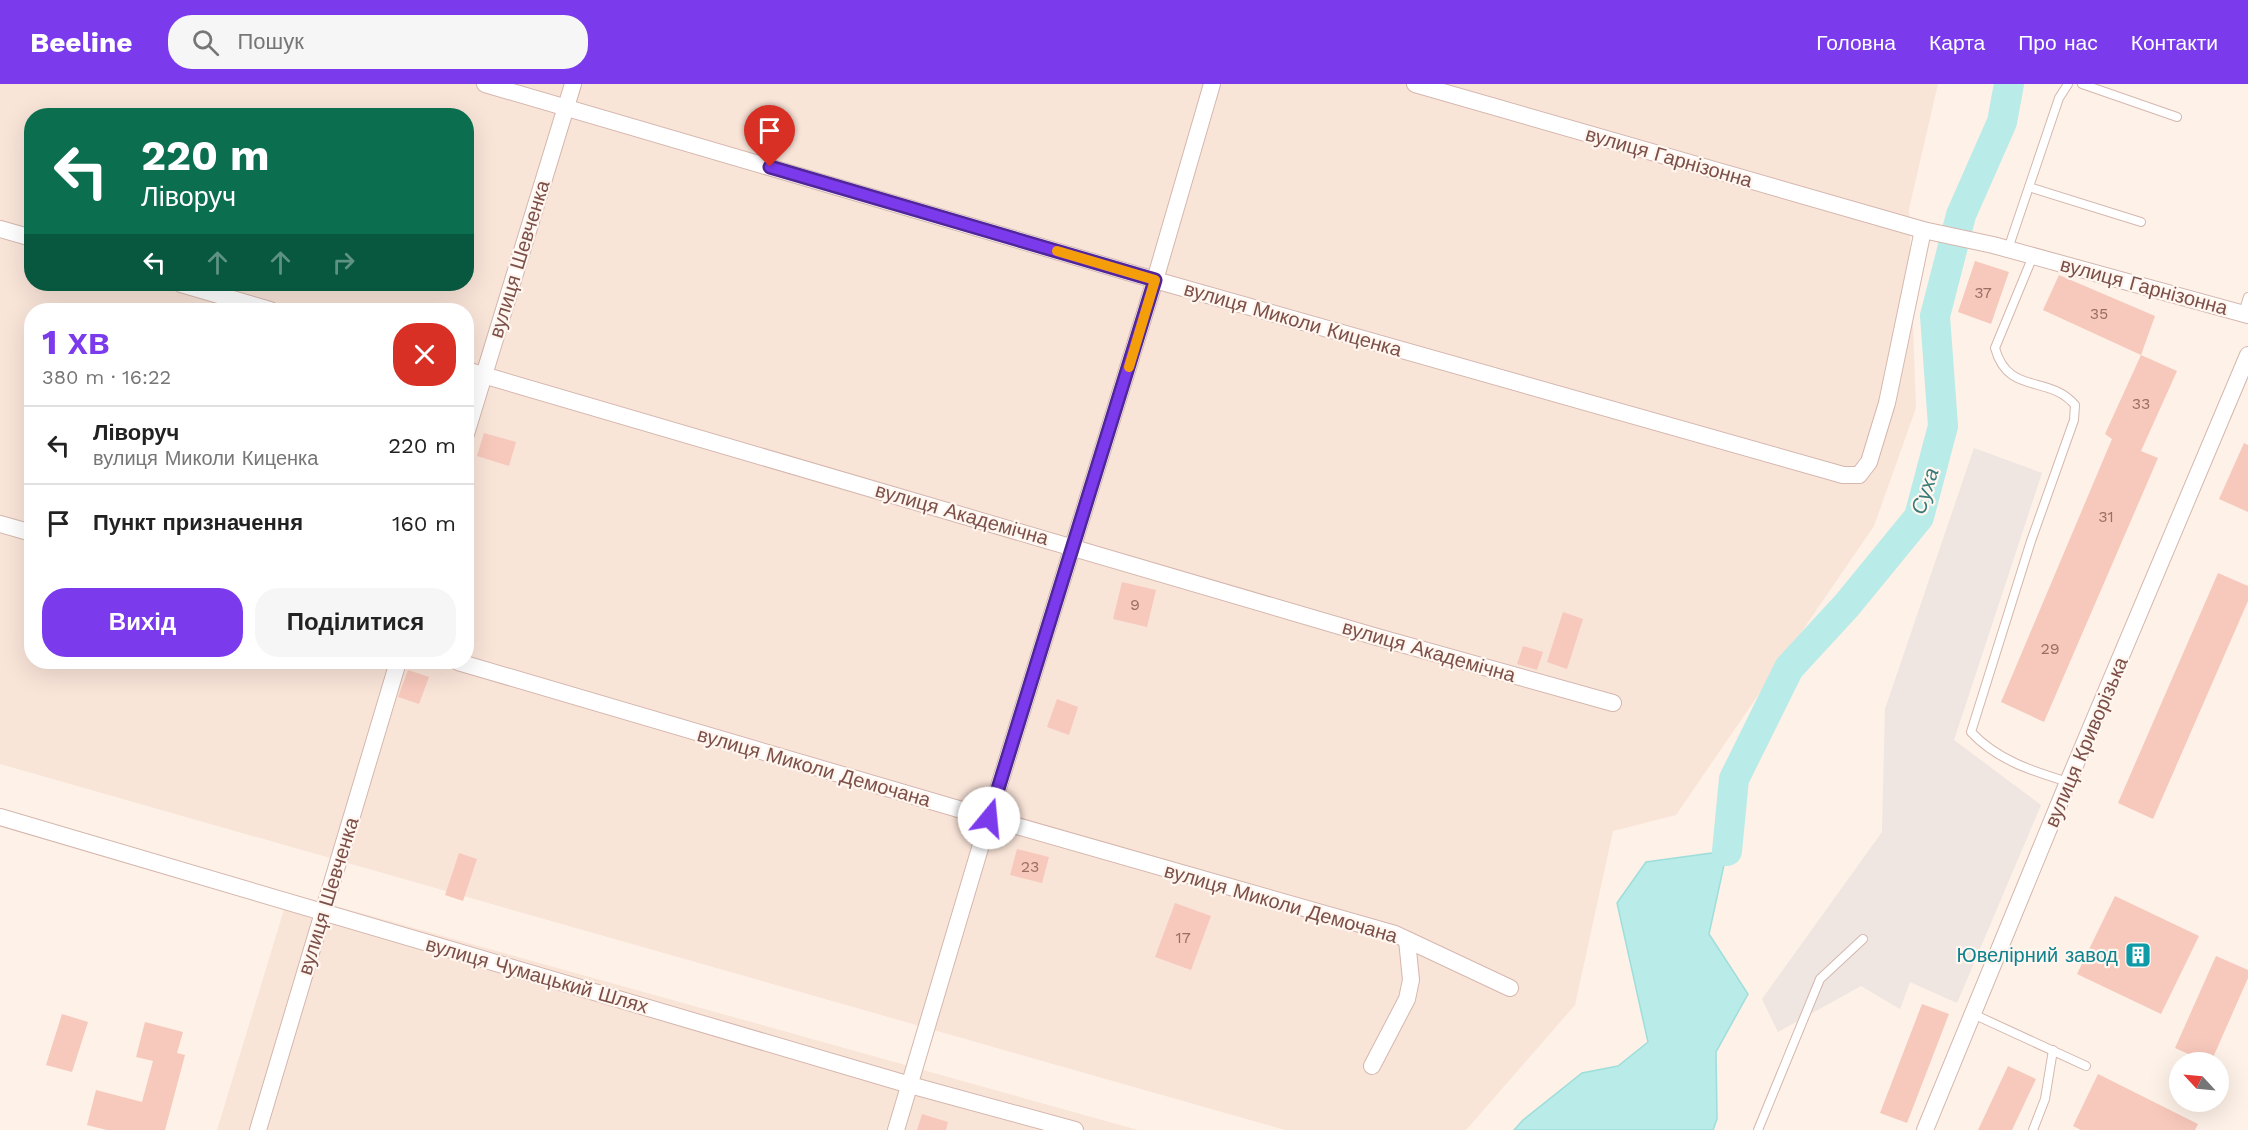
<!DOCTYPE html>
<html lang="uk">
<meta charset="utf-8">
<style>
body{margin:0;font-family:"Work Sans",sans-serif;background:#f6f6f6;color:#222;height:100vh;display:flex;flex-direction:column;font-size:22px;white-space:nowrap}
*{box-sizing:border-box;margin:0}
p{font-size:20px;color:#767676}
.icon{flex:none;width:33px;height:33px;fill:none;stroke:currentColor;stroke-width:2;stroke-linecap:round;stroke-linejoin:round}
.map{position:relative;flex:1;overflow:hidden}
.details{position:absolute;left:24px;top:219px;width:450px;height:366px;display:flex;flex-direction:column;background:#fff;border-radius:24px;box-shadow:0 6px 24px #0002}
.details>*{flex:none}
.banner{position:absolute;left:24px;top:24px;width:450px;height:183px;border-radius:24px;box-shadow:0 6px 24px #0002;background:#0b6e4f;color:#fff;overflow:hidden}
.needle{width:39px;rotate:296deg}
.controls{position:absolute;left:2169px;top:968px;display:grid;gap:12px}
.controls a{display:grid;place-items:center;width:60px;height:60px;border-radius:50%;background:#fff;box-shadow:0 6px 24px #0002;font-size:30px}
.pin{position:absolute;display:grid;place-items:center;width:51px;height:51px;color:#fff;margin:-62px -26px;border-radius:50% 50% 50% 0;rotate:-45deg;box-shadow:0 0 6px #0007}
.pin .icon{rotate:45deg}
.me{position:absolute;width:66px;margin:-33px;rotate:17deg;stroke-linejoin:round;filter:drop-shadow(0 0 4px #0008)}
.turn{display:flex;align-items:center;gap:21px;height:126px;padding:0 18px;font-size:27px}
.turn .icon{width:78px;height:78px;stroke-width:2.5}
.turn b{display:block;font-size:42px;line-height:51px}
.lanes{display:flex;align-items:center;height:57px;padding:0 18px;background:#0003;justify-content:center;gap:30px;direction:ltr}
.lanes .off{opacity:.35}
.round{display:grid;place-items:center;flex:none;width:63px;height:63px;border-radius:24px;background:#f6f6f6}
.summary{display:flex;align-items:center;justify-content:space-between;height:102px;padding:0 18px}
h1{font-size:36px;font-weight:700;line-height:45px;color:#7c3aed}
.action{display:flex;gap:12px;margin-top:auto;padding:12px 18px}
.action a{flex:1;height:69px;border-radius:24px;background:#7c3aed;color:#fff;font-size:24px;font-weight:700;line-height:69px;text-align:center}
.action a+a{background:#f6f6f6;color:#222}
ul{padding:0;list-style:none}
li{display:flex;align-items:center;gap:18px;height:78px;padding:0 18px;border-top:2px solid #e0e0e0}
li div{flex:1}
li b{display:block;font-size:22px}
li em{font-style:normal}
header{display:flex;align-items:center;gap:36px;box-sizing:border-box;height:84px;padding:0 30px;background:#7c3aed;color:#fff}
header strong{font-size:28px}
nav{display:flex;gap:33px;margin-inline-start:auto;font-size:21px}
.search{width:420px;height:54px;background:#f6f6f6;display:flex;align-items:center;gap:15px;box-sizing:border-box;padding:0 21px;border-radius:24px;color:#767676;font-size:22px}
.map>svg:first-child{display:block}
.residential{fill:#f9e4d8;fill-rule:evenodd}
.industrial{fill:#efe5e1}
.water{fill:#b9ebe8;stroke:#9ededb;stroke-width:1.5}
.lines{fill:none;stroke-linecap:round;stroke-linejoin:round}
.river{stroke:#b9ebe8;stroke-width:30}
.building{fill:#f7c8bc}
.lane-casing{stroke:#d5b7ae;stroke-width:10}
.street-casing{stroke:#d5b7ae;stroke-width:18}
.lane{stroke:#fff;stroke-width:8}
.street{stroke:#fff;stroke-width:16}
.route-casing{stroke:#51269a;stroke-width:15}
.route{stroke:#7c3aed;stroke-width:10}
.slow{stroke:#f59e0b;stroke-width:10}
.labels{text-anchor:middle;stroke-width:4.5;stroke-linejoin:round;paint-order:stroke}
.number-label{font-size:16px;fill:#9b6e65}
.street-label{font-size:20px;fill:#7c5048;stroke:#fff6f0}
.culture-label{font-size:20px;fill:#0d838f;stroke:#fff6f0;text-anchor:end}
.water-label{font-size:21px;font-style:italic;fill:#377b78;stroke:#fff6f0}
</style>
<header>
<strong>Beeline</strong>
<div class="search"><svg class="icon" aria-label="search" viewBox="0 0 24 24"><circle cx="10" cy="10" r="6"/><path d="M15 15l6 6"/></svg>Пошук</div>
<nav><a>Головна</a><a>Карта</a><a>Про нас</a><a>Контакти</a></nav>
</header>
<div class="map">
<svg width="2248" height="1046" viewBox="0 0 2248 1046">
<rect width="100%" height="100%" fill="#fef1e7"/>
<g class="residential">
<path d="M0 0H1938L1909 125 1916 324 1874 442 1676 731 1613 747 1575 921 1466 1046H1285L0 680ZM32 32H466V200H32ZM32 226H466V578H32Z"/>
<path d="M289 809 1138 1046H217Z"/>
</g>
<path class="industrial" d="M1974 364 2042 389 1954 656 2041 721 1957 919 1910 898 1900 925 1861 902 1778 948 1762 915 1882 748 1885 625Z"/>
<path class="water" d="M1727 767 1709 850 1748 910 1716 968 1717 1035 1713 1046H1514L1523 1036 1582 989 1618 982 1648 958 1617 819 1646 778Z"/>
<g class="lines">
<path class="river" d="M1727 767 1734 695 1789 584 1847 521 1919 433 1943 342 1935 232 1961 131 2002 38 2009 0"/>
</g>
<g class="building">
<path d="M1975 177 2009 188 1991 240 1958 228Z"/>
<path d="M2059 191 2155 232 2141 271 2043 226Z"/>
<path d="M2141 271 2177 287 2141 367 2158 374 2044 638 2001 618 2112 355 2105 350Z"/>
<path d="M484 349 516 358 509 382 477 372Z"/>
<path d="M2244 359 2248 361V428L2219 415Z"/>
<path d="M2218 489 2248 502V517L2153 735 2118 719Z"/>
<path d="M1122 498 1156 506 1147 543 1113 535Z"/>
<path d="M1563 528 1583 535 1567 585 1547 578Z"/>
<path d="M1523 562 1543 568 1537 586 1517 580Z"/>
<path d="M408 586 429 593 419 620 398 613Z"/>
<path d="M1057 615 1078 623 1069 651 1047 643Z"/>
<path d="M1017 765 1049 773 1042 799 1010 791Z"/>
<path d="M459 769 477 775 463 817 445 811Z"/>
<path d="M2115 812 2199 852 2161 930 2077 890Z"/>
<path d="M1175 819 1211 832 1191 886 1155 873Z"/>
<path d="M2216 872 2248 886V894L2211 978H2206L2175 964Z"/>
<path d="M1922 920 1949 930 1907 1039 1880 1029Z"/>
<path d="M62 930 88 938 72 988 46 981Z"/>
<path d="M145 938 183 948 177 969 185 971 165 1046H107L87 1041 96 1006 142 1018 153 977 136 973Z"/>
<path d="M2008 982 2036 995 2012 1046H1978Z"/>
<path d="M2098 990 2198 1040 2195 1046H2081L2073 1042Z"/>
<path d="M922 1030 948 1038 946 1046H917Z"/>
</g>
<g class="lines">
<defs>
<g id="lane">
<path d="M2082 0 2177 33"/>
<path d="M2029 103 2141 138"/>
<path d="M2008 165 2059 14 2068 0"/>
<path d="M2033 172 1995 264C2008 312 2049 290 2075 321L2074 336 2031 457 1971 648C1997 676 2032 687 2068 698"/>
<path d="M2243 229 2248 213"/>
<path d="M1973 930 2086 982"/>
<path d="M1758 1046 1820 895 1863 855"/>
<path d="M2033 1046 2045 1015 2053 966"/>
</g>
<g id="street">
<path d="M485 0 1155 196 1843 391H1859L1869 378 1887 319 1923 146"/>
<path d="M1415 0 1923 146 1993 161 2248 231"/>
<path d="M0 145 32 154"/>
<path d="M181 200 270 226"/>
<path d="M466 286 1377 553 1613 619"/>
<path d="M466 350 573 0"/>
<path d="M0 440 32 449"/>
<path d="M458 578 989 734 1395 850 1510 904"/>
<path d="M0 733 910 1001 1075 1046"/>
<path d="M1372 982 1407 915 1411 896 1407 856"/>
<path d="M258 1046 398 578"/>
<path d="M896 1046 989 734 1155 196 1212 0"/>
<path d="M1925 1046 2068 698 2248 271"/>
</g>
</defs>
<use href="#lane" class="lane-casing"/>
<use href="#street" class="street-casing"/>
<use href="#lane" class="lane"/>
<use href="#street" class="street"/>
</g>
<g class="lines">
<defs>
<path id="route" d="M770 83 1155 196 989 734"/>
</defs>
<use href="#route" class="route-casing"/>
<use href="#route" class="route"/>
<path class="slow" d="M1057 167 1155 196 1129 283"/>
</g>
<defs>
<symbol id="building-square" viewBox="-11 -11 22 22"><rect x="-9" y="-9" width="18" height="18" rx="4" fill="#0f9aa8" stroke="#fff6f0"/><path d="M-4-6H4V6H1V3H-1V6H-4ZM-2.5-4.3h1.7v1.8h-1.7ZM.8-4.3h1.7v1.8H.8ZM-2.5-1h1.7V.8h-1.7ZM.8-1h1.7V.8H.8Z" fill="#fff"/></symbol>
</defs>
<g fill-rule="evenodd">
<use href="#building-square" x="2123" y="856" width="30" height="30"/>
</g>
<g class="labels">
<g class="number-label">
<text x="1983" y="214">37</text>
<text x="2099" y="235">35</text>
<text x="2141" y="325">33</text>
<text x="2106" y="438">31</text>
<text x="1135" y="526">9</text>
<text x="2050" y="570">29</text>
<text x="1030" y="788">23</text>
<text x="1183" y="859">17</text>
</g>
<g class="street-label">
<text transform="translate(1669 73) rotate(16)" y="7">вулиця Гарнізонна</text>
<text transform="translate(519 175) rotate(-73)" y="7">вулиця Шевченка</text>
<text transform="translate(2144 202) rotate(15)" y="7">вулиця Гарнізонна</text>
<text transform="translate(1293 235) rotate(16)" y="7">вулиця Миколи Киценка</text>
<text transform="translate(962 430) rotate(16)" y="7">вулиця Академічна</text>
<text transform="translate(1429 567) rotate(16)" y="7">вулиця Академічна</text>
<text transform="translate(2086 658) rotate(-67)" y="7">вулиця Криворізька</text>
<text transform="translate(814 683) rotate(16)" y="7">вулиця Миколи Демочана</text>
<text transform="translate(328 812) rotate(-73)" y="7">вулиця Шевченка</text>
<text transform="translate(1281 819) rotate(16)" y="7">вулиця Миколи Демочана</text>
<text transform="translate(537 891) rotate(16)" y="7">вулиця Чумацький Шлях</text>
</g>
<g class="culture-label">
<text x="2118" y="878">Ювелірний завод</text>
</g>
<g class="water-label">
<text transform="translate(1925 407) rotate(-72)" y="7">Суха</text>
</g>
</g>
</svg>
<div class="controls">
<a><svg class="needle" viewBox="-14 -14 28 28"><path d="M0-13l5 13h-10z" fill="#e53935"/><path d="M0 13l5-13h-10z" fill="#767676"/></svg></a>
</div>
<div class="pin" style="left:770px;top:83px;background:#d93025"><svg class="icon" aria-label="arrive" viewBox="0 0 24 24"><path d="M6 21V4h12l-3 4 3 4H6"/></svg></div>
<svg class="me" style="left:989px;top:734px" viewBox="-20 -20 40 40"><circle r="19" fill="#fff"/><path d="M0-13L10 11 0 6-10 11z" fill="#7c3aed"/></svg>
<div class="banner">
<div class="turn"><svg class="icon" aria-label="left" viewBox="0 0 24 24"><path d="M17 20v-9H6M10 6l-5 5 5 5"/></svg><div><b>220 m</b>Ліворуч</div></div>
<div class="lanes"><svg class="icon" aria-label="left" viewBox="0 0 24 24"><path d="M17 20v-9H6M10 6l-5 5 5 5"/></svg><svg class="icon off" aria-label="ahead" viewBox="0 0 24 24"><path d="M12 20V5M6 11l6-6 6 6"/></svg><svg class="icon off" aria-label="ahead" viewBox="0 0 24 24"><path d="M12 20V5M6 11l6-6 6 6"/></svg><svg class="icon off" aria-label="right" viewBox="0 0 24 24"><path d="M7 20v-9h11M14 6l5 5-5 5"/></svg></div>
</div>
<section class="details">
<div class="summary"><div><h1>1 хв</h1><p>380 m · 16:22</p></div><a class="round" style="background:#d93025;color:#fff"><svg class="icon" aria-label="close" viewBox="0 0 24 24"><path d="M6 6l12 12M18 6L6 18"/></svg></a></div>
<ul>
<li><svg class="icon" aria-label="left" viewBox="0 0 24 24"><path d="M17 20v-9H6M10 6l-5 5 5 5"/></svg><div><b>Ліворуч</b><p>вулиця Миколи Киценка</p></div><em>220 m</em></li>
<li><svg class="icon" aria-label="arrive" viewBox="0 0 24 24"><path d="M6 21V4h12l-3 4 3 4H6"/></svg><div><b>Пункт призначення</b></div><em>160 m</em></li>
</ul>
<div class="action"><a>Вихід</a><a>Поділитися</a></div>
</section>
</div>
